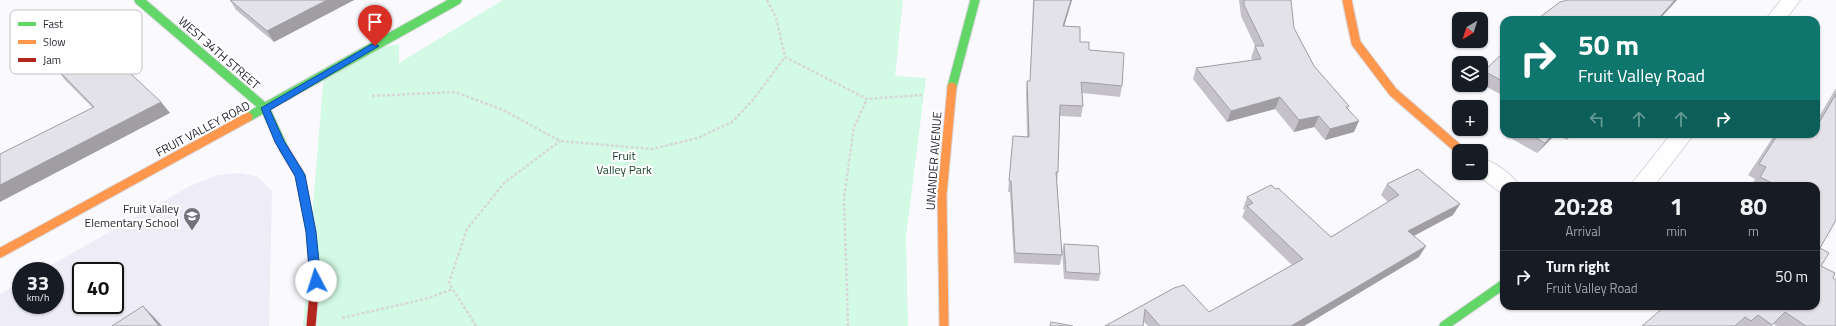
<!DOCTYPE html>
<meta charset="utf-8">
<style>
body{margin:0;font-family:"Titillium Web",sans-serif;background:#242831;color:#f1f3f6;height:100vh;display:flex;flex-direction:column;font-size:15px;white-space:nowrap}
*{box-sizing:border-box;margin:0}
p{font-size:13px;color:#9ea1a6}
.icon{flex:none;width:22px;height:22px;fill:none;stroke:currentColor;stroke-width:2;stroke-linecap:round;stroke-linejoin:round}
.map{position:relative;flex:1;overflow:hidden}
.details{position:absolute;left:1500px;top:182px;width:320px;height:128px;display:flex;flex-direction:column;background:#171b24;border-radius:12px;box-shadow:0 1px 3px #0004}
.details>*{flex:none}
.hud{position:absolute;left:1500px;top:16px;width:320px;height:122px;border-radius:12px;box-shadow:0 1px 3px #0004;background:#0f766e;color:#fff;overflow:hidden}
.needle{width:26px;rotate:218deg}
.fabs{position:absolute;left:1452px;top:12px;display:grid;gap:8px}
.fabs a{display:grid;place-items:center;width:36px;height:36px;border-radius:8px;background:#171b24;box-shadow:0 1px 3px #0004;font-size:20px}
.speed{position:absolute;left:12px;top:262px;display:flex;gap:8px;font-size:20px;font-weight:700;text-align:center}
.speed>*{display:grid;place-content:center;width:52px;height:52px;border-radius:50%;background:#171b24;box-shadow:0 1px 3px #0004;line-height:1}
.speed small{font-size:10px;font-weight:400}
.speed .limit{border:2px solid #111;border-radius:6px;background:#fff;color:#111}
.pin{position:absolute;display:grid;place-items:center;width:34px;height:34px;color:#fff;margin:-41px -17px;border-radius:50% 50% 50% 0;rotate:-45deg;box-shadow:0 0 4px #0007}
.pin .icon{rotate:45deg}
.me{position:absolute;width:44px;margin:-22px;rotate:355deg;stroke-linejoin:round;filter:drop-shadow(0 0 3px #0008)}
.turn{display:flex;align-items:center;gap:14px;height:84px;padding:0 12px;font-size:18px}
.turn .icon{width:52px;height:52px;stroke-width:2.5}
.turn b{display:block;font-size:28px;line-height:34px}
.lanes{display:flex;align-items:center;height:38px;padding:0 12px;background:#0003;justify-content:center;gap:20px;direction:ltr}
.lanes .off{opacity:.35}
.eta{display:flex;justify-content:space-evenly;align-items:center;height:68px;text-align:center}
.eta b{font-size:24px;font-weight:700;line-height:28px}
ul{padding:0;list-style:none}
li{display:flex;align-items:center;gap:12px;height:52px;padding:0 12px;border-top:1px solid #363941}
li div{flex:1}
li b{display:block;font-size:15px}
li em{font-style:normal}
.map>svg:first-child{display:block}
.built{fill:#eeecf6;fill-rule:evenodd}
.green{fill:#d2fae4}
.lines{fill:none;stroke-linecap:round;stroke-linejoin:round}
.street-casing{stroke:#d7d6dd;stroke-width:2}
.fast-casing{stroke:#d7d6dd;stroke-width:11}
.slow-casing{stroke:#d7d6dd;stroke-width:11}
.jam-casing{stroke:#d7d6dd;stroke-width:11}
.path{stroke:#d7d7d9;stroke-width:2.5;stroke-dasharray:3 2;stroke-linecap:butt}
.street{fill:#fefeff;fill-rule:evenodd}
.fast{stroke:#63d668;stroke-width:9}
.slow{stroke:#ff974d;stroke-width:9}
.jam{stroke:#b3261e;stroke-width:9}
.wall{fill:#c4c2c8}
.shaded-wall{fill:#a09ea3}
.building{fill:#e4e2e9;stroke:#a09ea3}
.route{fill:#1a73e8;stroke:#114b97}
.labels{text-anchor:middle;stroke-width:4;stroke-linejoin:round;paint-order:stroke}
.street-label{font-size:12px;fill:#292732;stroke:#fff}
.park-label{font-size:12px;fill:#1b442f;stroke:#fff}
.poi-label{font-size:12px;fill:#292732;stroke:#fff;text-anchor:end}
.key{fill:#fff;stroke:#bfbec2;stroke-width:1}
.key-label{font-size:11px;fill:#292732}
</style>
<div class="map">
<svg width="1836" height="326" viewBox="0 0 1836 326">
<rect width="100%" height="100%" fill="#faf9fd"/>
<path class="built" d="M240 173 258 177 272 191 269 326H0V294L21 282V305H55V271H41L190 186 218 175ZM81 271H115V305H81Z"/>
<path class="green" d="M503 0H903L895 76 926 78 906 237 908 326H303L324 73 362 51 399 44V63Z"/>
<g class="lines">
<defs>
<g id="street">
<path d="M1781 0H1800L1785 20H1765Z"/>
<path d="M1671 134H1694L1654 186H1630Z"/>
<path d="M1481 158C1494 162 1513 174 1519 186H1504V193L1500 192 1475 173H1481Z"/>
</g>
<g id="fast">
<path d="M139 0 265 108 284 149"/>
<path d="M952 87 975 0"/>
<path d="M248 117 457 0"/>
<path d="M1444 326 1504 284"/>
</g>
<g id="slow">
<path d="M1347 0 1356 43 1393 92 1461 151"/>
<path d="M0 253 248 117"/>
<path d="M944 326 942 195 952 87"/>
</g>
<path id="jam" d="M284 149 300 175 311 232 315 281 311 326"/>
</defs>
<use href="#street" class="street-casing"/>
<use href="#fast" class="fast-casing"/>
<use href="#slow" class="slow-casing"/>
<use href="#jam" class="jam-casing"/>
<g class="path">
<path d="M767 0 776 17 785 57 867 99 922 95"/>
<path d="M372 96 455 92 503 110 560 141 652 149 698 138 732 122 753 100 785 57"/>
<path d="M342 318 425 299 453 289"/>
<path d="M476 326 449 283 467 229 505 182 560 141"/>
<path d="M848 326 844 198 854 127 867 99"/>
</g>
<use href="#street" class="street"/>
<use href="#fast" class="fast"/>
<use href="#slow" class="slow"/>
<use href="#jam" class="jam"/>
</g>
<g class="wall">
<path d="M230 0H354L274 42 236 10Z"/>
<path d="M1033 0H1072L1064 26 1089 50 1122 86 1120 97 1082 93 1083 106 1081 117 1060 116 1058 172 1057 182 1062 255 1060 265 1014 263 1010 192H1008L1012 147 1027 137 1026 92 1027 81H1030Z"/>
<path d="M1239 0H1291L1294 28 1314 66 1348 108 1354 132 1325 140 1314 127 1294 132 1275 109 1227 122 1193 79 1196 68 1253 60 1251 58 1255 46 1241 16Z"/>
<path d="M1504 52V96L1481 84V77L1484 71Z"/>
<path d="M56 68 161 102 170 113 93 108 65 80Z"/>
<path d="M1836 88V220L1820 248 1821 266 1833 278 1836 326H1777L1773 324 1771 326H1642L1816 186H1751L1755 179 1748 175 1775 134H1816L1817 120Z"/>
<path d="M1504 113V120L1501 118Z"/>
<path d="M1504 133V134H1556L1537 153 1503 134Z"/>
<path d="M1556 134H1573L1567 140Z"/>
<path d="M1387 184 1453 215 1414 236 1419 257 1304 326H1148L1144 322 1105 326 1174 288 1209 312 1292 265 1242 217 1245 210 1243 209 1247 197 1331 237 1388 202 1381 195Z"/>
<path d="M1064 244 1100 274 1099 281 1064 279 1062 251Z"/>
</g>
<g class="shaded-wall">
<path d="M327 0H354L274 42 267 31Z"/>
<path d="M1071 0H1072L1061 37 1063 26Z"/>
<path d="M1675 0H1677L1659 20H1657Z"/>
<path d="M1280 97 1275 109 1227 122 1231 111Z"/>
<path d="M161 102 170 113 0 202V185Z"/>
<path d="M1319 116 1314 127 1294 132 1299 120Z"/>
<path d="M1359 121 1354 132 1325 140 1330 129Z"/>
<path d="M1553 134H1556L1537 153 1545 143Z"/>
<path d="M1460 204 1453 215 1402 242 1408 231Z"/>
<path d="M1426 246 1419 257 1304 326H1291Z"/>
<path d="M143 306 154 317 162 326H159Z"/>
</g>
<g class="building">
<path d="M230 0H327L267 31Z"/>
<path d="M1034 0H1071L1063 26 1080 27V42H1089V50L1124 53 1122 86 1081 82 1083 106 1060 105 1058 172H1056L1062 255 1015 253 1011 181H1009L1013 136 1029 137 1027 81H1030Z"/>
<path d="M1244 0H1291L1294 28 1314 66 1349 106 1346 107 1359 121 1330 129 1319 116 1299 120 1280 97 1231 111 1196 68 1261 59 1255 46H1264L1244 5Z"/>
<path d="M1568 0H1675L1657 20H1536L1560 2Z"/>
<path d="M101 46 161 102 0 185V154L94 107 56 68Z"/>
<path d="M1504 52V82L1484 71Z"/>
<path d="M1836 94V220L1820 248 1829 253 1821 266 1835 273 1833 278 1836 280V326H1806L1785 312 1772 325 1758 315 1751 321 1745 317 1735 326H1642L1665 306H1816V186H1778L1760 177 1766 167 1759 164 1778 134H1816V119L1820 121Z"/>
<path d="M1529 134H1553L1545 143Z"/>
<path d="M1418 169 1460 204 1408 231 1426 246 1291 326H1160L1145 309 1143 326H1105L1174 288 1184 285 1209 312 1303 259 1247 206 1253 203 1247 197 1271 185 1276 189 1278 188 1331 237 1399 195 1387 184Z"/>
<path d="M1064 244 1098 246 1100 274 1066 272Z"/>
<path d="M143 306 159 326H112Z"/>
<path d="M1051 322 1073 326H1050Z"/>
</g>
<path class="route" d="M372 44H375L379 46 270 110 284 141 305 175 316 232 321 281 316 285 310 281 306 232 295 176 275 142 261 108Z"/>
<defs>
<symbol id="school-pin" viewBox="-11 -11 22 30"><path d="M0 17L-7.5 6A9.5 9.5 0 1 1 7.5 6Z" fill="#727079" stroke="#fff"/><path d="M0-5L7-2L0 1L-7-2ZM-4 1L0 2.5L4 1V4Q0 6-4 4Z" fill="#fff"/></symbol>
</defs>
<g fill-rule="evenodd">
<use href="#school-pin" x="182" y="206" width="20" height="27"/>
</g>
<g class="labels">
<g class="street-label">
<text transform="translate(219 53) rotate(41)" y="4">WEST 34TH STREET</text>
<text transform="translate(203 129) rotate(-28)" y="4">FRUIT VALLEY ROAD</text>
<text transform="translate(934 161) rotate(-86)" y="4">UNANDER AVENUE</text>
</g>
<g class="park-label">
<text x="624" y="160">Fruit<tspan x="624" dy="14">Valley Park</tspan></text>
</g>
<g class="poi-label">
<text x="179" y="213">Fruit Valley<tspan x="179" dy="14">Elementary School</tspan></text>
</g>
</g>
<rect x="10" y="10" width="132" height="64" rx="6" class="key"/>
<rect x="18" y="22" width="18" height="4" fill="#63d668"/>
<rect x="18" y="40" width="18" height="4" fill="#ff974d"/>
<rect x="18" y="58" width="18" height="4" fill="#b3261e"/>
<g class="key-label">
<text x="43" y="28">Fast</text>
<text x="43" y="46">Slow</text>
<text x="43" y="64">Jam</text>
</g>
</svg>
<div class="fabs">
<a><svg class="needle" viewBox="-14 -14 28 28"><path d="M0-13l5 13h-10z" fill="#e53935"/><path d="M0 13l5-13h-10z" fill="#9ea1a6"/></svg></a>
<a><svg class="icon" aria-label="layers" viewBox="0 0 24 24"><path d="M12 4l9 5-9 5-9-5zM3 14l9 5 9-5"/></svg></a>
<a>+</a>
<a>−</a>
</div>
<div class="speed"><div>33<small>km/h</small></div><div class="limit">40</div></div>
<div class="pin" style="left:375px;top:46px;background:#d93025"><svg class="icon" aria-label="arrive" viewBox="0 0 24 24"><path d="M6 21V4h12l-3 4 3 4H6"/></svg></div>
<svg class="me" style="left:316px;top:281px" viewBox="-20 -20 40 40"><circle r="19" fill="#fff"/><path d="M0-13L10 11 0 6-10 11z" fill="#1a73e8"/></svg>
<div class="hud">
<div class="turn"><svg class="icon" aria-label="right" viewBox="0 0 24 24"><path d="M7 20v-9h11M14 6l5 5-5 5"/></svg><div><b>50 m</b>Fruit Valley Road</div></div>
<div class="lanes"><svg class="icon off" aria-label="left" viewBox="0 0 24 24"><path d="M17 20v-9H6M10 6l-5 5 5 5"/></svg><svg class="icon off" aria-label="ahead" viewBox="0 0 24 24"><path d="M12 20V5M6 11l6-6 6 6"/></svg><svg class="icon off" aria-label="ahead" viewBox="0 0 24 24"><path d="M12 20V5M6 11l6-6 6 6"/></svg><svg class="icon" aria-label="right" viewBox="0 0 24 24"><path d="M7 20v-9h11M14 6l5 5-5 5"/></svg></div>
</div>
<section class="details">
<div class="eta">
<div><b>20:28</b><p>Arrival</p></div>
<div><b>1</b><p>min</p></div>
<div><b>80</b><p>m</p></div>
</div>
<ul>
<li><svg class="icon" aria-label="right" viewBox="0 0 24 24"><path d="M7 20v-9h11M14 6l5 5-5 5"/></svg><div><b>Turn right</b><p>Fruit Valley Road</p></div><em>50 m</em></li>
</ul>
</section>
</div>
